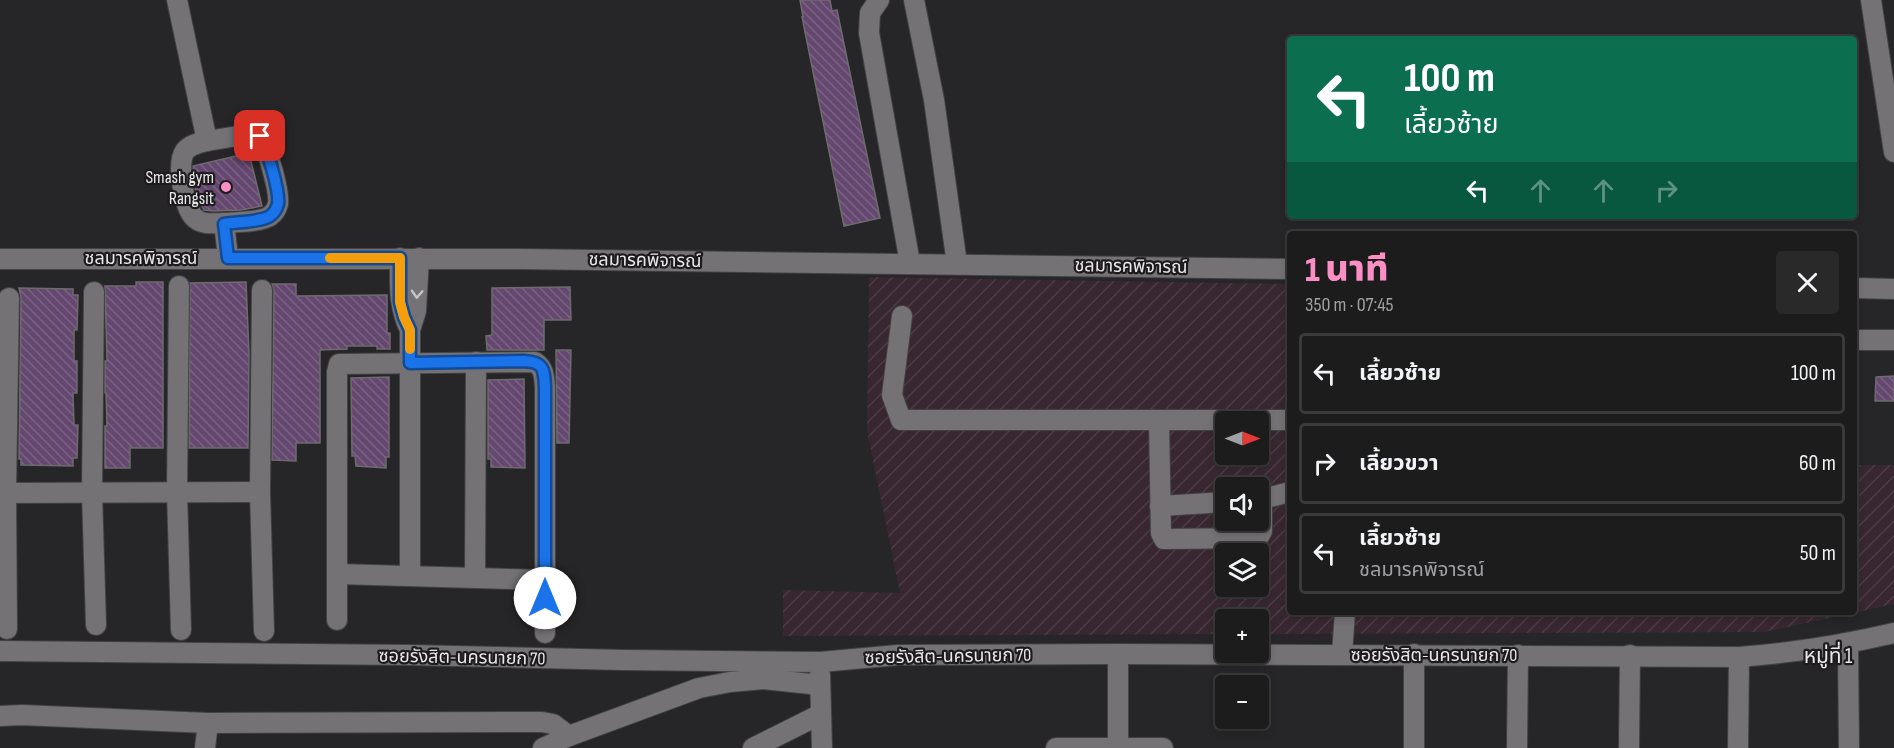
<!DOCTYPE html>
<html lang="th">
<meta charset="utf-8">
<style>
body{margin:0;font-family:"Sofia Sans Condensed","Noto Sans Thai",sans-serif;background:#29292a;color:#f1f3f6;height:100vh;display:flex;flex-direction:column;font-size:22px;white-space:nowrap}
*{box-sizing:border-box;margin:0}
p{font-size:20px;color:#a0a1a4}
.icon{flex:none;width:33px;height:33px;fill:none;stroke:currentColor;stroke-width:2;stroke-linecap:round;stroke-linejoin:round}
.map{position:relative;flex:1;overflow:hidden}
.panel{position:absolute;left:1287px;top:231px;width:570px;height:384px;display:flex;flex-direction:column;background:#1c1c1d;border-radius:6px;box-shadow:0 3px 9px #0003,0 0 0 2px #3a3a3b}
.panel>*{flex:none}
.hud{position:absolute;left:1287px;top:36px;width:570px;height:183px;border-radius:6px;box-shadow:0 3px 9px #0003,0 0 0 2px #3a3a3b;background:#0b6e4f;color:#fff;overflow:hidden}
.needle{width:39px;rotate:90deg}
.controls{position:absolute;left:1215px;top:411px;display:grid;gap:12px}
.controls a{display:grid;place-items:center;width:54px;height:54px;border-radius:6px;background:#1c1c1d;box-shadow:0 3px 9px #0003,0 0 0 2px #3a3a3b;font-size:30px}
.pin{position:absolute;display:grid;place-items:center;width:51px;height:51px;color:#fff;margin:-26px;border-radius:12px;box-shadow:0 3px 9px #0006}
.me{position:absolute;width:66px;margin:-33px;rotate:0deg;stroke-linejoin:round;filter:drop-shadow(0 0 4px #0008)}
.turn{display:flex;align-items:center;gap:21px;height:126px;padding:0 18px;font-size:27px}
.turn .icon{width:78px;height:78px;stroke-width:2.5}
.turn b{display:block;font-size:42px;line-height:51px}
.lanes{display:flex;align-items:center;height:57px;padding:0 18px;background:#0003;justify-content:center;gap:30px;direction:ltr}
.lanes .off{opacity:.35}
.round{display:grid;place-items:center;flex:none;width:63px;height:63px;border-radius:6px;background:#29292a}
.overview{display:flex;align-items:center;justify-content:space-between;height:102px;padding:0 18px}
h1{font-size:36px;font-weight:800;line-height:45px;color:#fb8fc4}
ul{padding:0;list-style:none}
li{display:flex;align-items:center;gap:18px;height:81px;margin:0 12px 9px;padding:0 6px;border:3px solid #3a3a3b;border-radius:6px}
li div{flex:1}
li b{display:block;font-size:22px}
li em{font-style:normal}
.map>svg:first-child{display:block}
.industrial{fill:url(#industrial-furrows);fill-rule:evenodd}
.building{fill:url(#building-back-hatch);stroke:#6d6b6e;stroke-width:1.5}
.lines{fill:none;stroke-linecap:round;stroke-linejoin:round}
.minor-casing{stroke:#434244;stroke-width:22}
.minor{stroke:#747275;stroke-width:20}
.oneway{stroke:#c6c4c6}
.route-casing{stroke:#114b97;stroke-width:15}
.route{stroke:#1a73e8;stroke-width:10}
.slow{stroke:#f59e0b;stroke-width:10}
.poi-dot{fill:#fb8fc4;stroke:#1d1b1e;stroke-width:2}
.labels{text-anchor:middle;stroke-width:4.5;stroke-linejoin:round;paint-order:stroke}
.poi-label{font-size:18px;fill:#e9e7e9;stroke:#1d1b1e;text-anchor:end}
.street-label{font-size:18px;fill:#e9e7e9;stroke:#1d1b1e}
.quarter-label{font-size:21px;fill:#e9e7e9;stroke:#1d1b1e}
</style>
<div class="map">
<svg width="1894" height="748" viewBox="0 0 1894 748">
<defs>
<pattern id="industrial-furrows" width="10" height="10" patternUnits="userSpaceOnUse" patternTransform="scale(1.5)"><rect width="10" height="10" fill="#382731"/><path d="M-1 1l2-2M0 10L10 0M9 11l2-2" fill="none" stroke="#4b3c45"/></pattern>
<pattern id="building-back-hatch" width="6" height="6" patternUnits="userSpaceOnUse" patternTransform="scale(1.5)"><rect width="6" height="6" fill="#65486f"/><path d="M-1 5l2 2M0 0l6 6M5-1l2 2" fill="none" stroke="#7b6284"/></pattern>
</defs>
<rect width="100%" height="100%" fill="#262527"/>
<path class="industrial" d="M869 277 1290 284V612H1854V465H1894V604L1764 632 1259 634 1258 620H1226L1225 634 783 636V590L900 593 867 431ZM1226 422H1258V454H1226ZM1226 488H1258V520H1226ZM1226 554H1258V586H1226Z"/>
<g class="building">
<path d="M800 0H830L832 11 837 10 880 218 844 226 802 17H803Z"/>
<path d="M249 153 262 206 241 210 213 211 204 210 196 194 193 166Z"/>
<path d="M136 282H163V448H130V468H105V426H107L106 393H105V361H107L105 286H136Z"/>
<path d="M246 282 249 353 248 448H189L190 283Z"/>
<path d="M272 284H296V296L387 295V333H390V349H377V346H347V349L320 350V443H296V461L272 460 274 290Z"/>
<path d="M570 287 571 320H544V350H487L486 336 492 335V288Z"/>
<path d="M19 288 73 289V295H78L77 330H74V361H77V393H73L74 425H78L77 458H73V466L21 465V459H19L21 298Z"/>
<path d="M556 350H571L569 443H557Z"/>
<path d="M1894 376V401H1875L1876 377Z"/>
<path d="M389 377V457H386V468L356 466 355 456H352L351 378Z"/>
<path d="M524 379 525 468 491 467V459H488V380Z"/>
</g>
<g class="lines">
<defs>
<g id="minor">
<path d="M177 0 207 141C199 143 191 144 185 151 176 163 184 211 196 219 203 225 215 223 224 223L228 257"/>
<path d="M879 0 870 13 869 33 910 263"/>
<path d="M914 0 934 100 957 264"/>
<path d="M1871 0 1894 152"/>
<path d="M207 141 250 134 260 136C267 148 280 191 278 204 277 208 274 213 270 216 261 222 236 222 224 223"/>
<path d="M400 258C400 285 398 305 410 330"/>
<path d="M0 259H519L1290 269"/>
<path d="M179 286 177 492 181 630"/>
<path d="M1854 288 1894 289"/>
<path d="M262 290 260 492 264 631"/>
<path d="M94 292 92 493 96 625"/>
<path d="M902 316 892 395 901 420H1290"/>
<path d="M1854 340H1894"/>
<path d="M1159 420 1161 533 1164 539 1258 538 1262 531V499L1290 492"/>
<path d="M0 493 260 492"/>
<path d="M1160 506 1226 502"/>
<path d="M338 574 545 580"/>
<path d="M410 576V330L416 311 419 258"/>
<path d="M475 578 476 362"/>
<path d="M337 620V372L339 364 535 362C544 368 544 376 545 387V633"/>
<path d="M7 629 6 494 9 298"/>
<path d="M1848 644 1849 748"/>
<path d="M0 651 410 655 623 660 820 662 898 655 1118 654 1739 657C1792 653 1843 645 1894 633"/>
<path d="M1342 654 1345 612"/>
<path d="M820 674 822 748"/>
<path d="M0 716 22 715 208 723 542 722 553 724 569 736"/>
<path d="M205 748 208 723"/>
<path d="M543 748 569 736 699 688 730 682 764 679 820 685"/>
<path d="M753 748 821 714"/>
<path d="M1056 748H1163"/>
<path d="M1118 748V654"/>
<path d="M1414 748V654"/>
<path d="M1517 748 1518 655"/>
<path d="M1629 748 1630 655"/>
<path d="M1738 748 1739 657"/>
</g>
</defs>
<use href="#minor" class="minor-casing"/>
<use href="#minor" class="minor"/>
</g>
<defs><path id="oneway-chevron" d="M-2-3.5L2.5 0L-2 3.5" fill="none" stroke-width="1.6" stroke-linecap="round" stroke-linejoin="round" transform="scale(1.5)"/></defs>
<use class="oneway" href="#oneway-chevron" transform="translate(417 294) rotate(93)"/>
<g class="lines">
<defs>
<path id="route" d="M260 136C267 148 280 192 278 204 277 208 274 213 270 216 261 222 236 222 224 224L228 258H400V302L404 317 410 330V363L524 361C544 362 544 369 545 387V598"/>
</defs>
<use href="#route" class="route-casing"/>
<use href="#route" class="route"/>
<path class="slow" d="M330 258H400V302L404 317 410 330V349"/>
</g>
<circle class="poi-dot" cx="226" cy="187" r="6"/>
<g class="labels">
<g class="poi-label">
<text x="214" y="183">Smash gym<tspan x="214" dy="21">Rangsit</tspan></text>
</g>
<g class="street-label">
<text x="141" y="264">ชลมารคพิจารณ์</text>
<text transform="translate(645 260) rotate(1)" y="6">ชลมารคพิจารณ์</text>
<text transform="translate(1131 266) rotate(1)" y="6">ชลมารคพิจารณ์</text>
<text x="1434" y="661">ซอยรังสิต-นครนายก 70</text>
<text transform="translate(948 656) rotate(-1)" y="6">ซอยรังสิต-นครนายก 70</text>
<text transform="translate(462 657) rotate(1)" y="6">ซอยรังสิต-นครนายก 70</text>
</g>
<g class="quarter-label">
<text x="1828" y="663">หมู่ที่ 1</text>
</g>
</g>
</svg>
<div class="controls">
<a><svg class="needle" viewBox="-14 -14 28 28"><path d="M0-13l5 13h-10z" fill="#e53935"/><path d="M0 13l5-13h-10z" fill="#a0a1a4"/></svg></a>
<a><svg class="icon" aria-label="sound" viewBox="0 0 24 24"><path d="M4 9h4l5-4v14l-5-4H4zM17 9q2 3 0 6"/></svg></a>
<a><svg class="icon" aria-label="layers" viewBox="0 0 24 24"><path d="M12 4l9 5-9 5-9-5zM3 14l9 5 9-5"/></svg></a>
<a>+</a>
<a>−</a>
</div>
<div class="pin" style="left:260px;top:136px;background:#d93025"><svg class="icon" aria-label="arrive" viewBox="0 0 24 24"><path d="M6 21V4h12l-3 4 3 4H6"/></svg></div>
<svg class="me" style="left:545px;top:598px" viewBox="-20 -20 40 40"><circle r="19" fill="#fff"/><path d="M0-13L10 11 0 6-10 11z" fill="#1a73e8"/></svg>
<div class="hud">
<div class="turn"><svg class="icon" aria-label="left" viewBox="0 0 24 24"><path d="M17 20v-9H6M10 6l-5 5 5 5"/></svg><div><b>100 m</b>เลี้ยวซ้าย</div></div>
<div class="lanes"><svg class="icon" aria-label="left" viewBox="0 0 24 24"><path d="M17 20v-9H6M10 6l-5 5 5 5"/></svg><svg class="icon off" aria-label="ahead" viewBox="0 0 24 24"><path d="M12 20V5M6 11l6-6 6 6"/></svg><svg class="icon off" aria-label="ahead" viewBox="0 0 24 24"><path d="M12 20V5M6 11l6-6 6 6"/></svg><svg class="icon off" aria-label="right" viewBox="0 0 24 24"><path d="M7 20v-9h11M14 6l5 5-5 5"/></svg></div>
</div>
<section class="panel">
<div class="overview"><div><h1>1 นาที</h1><p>350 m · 07:45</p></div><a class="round"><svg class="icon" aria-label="close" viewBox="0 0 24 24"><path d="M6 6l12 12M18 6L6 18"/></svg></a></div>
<ul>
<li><svg class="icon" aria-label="left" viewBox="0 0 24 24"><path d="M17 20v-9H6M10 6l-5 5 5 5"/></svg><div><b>เลี้ยวซ้าย</b></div><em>100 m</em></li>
<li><svg class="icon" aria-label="right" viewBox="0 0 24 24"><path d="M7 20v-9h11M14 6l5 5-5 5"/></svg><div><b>เลี้ยวขวา</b></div><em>60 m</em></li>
<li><svg class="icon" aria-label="left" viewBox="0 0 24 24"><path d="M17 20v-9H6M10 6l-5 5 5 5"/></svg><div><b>เลี้ยวซ้าย</b><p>ชลมารคพิจารณ์</p></div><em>50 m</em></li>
</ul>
</section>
</div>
